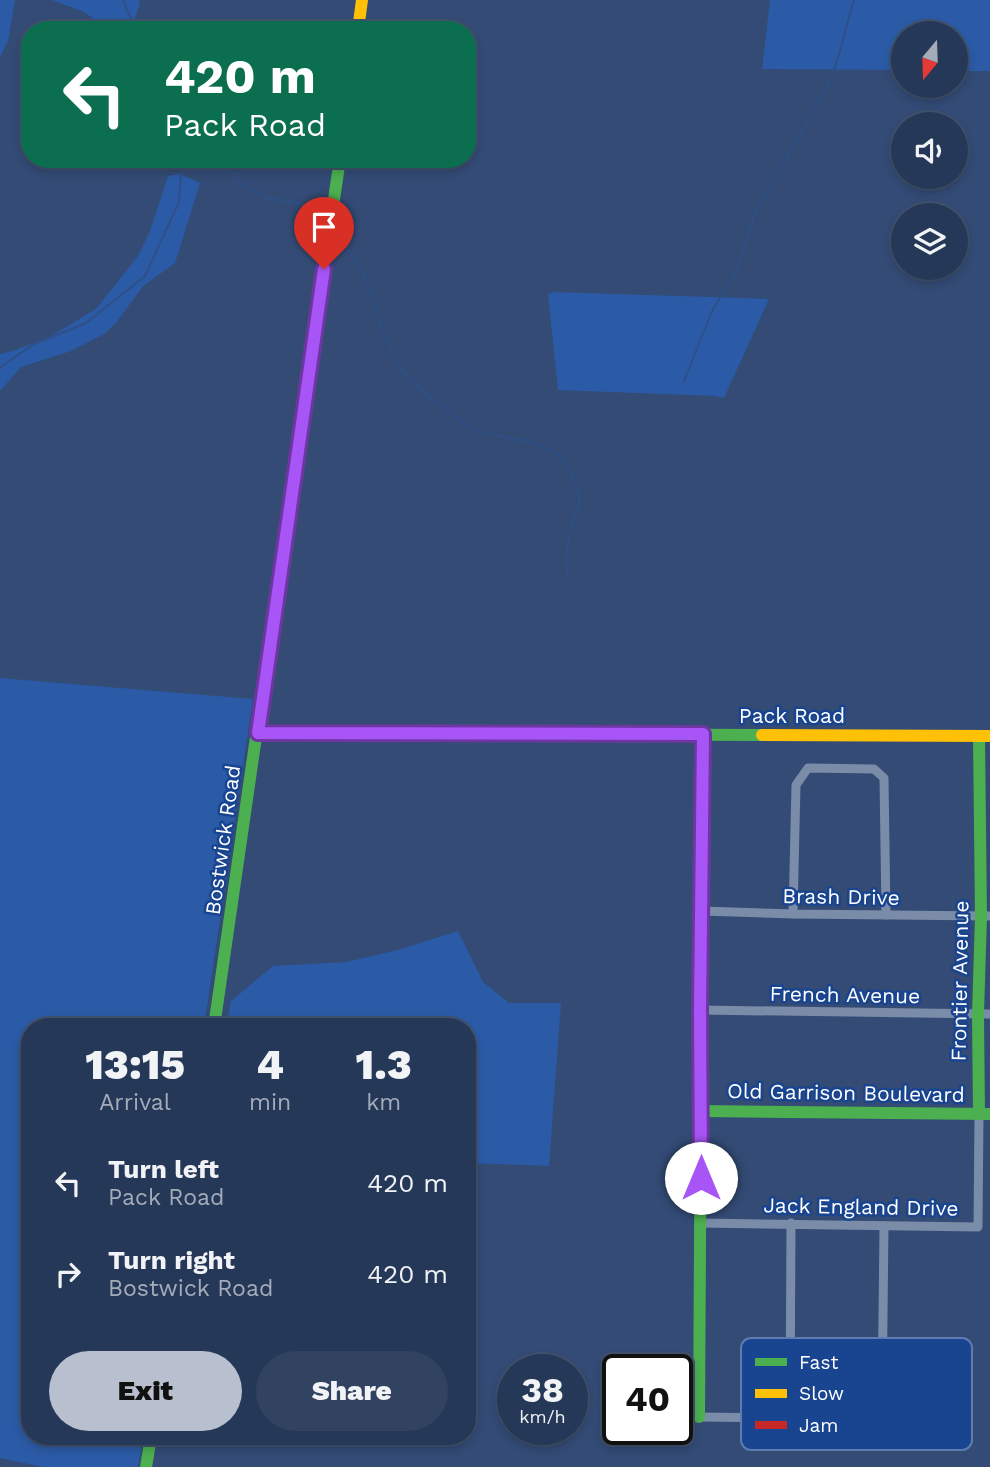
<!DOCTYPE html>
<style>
body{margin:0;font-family:"Work Sans",sans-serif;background:#324361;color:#f1f3f6;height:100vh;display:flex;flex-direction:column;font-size:26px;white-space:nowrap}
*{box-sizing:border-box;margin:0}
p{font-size:23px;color:#a4acba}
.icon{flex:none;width:38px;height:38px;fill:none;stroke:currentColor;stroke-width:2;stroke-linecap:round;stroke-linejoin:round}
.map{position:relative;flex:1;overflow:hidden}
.panel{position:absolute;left:21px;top:1018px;width:455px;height:427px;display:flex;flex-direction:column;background:#263858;border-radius:28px;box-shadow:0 4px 10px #0003,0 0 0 2px #42526e}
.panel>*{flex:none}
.guide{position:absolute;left:21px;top:21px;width:455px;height:147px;border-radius:28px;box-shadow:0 4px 10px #0003,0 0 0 2px #42526e;background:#0b6e4f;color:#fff;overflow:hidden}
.needle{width:46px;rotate:199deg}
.buttons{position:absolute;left:891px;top:21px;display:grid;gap:14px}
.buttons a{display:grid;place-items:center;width:77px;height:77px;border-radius:50%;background:#263858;box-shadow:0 4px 10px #0003,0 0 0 2px #42526e;font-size:35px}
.speed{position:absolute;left:497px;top:1354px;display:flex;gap:14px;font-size:35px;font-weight:700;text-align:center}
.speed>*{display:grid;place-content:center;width:91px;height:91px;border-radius:50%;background:#263858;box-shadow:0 4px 10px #0003,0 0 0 2px #42526e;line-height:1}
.speed small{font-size:18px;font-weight:400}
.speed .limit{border:4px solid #111;border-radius:10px;background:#fff;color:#111}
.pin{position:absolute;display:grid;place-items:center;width:60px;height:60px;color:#fff;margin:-72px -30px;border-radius:50% 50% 50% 0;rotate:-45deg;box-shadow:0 0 7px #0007}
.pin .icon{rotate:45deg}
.me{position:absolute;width:77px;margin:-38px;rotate:0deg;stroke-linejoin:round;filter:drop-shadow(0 0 5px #0008)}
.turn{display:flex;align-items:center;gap:24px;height:147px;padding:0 28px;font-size:32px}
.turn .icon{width:91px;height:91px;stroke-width:2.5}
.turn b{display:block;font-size:49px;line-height:60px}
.eta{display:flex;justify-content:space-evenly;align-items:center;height:119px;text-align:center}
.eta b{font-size:42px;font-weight:800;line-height:49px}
.button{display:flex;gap:14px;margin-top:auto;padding:14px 28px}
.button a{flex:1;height:80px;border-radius:42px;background:#b8c0cf;color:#111;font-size:28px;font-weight:800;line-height:80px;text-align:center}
.button a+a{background:#324361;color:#f1f3f6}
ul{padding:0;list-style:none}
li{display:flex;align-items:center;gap:21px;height:91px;padding:0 28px}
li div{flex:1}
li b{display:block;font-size:26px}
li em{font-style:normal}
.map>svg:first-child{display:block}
.green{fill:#2b5ba6}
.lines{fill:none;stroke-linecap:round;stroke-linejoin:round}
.stream{stroke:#2f5086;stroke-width:2}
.street{stroke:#7a8ca8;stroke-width:9}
.fast{stroke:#4caf50;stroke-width:12}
.slow{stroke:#ffc107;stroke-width:12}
.jam{stroke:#c62828;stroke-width:12}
.route-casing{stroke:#6d37a1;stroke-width:18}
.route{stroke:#a855f7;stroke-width:12}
.labels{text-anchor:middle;stroke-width:5;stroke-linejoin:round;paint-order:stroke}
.street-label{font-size:21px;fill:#fff;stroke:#184490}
.key{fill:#184490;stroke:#5d7cb1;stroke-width:2}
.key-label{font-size:19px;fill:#fff}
</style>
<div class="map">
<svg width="990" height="1467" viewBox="0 0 990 1467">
<rect width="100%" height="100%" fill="#334b75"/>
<g class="green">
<path d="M0 0H15L8 41 0 57Z"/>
<path d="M52 0H139L140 3 131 30H103V26L84 12Z"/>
<path d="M770 0H990V71H956V33H903V70L762 69Z"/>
<path d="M180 174 200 183 175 263 143 286 116 323 104 334 71 351 21 367 0 391V354L13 351 51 336 96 309 138 256 150 231 168 176Z"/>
<path d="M553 292 769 299 724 398 715 396 558 390 548 294Z"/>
<path d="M0 678 253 699 204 1027H30V1437H143L138 1467H43L0 1458Z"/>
<path d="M458 931 483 982 509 1003H561L549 1166 467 1163V1027H226L231 1001 273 966 346 962 398 950Z"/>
</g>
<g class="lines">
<g class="stream">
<path d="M123 0 133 24 137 30"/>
<path d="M221 159C232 174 245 189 262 196 279 202 301 200 315 211 319 215 322 220 326 224"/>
<path d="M334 233C347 247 360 264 367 282 381 317 386 360 417 386 431 398 447 412 463 422 478 431 496 436 514 439 533 442 553 445 565 463 572 474 580 489 579 502 578 509 575 516 573 523 567 540 565 557 567 575"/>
<path d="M0 368 32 345 86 323 145 276 179 202 182 159"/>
<path d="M684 381 712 311 733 278 739 264 754 215 829 84C840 57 845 28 854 0"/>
</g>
<g class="street">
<path d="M701 911 793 914 990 916"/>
<path d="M793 914 796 785 808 768 874 769 884 778 886 915"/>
<path d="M700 1010 990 1014"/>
<path d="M701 1223 978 1227 979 1114"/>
<path d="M699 1417 875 1419C880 1417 882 1414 882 1408L884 1226"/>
<path d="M790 1418 791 1223"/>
</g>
<g class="fast">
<path d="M320 293 340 159"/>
<path d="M258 733 762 735"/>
<path d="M979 736 981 916 978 1014 979 1114"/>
<path d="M214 1027 290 502"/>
<path d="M701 1111 990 1114"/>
<path d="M699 1417 703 734"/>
<path d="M146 1467 151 1437"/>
</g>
<g class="slow">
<path d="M358 30 362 0"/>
<path d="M762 735 990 736"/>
</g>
<path class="jam" d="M290 502 320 293"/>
</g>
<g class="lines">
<defs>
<path id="route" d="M324 269 258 733 703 734 700 1010 701 1178"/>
</defs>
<use href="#route" class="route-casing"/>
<use href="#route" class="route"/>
</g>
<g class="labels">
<g class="street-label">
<text x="792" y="723">Pack Road</text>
<text transform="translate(223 840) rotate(-82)" y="7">Bostwick Road</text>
<text transform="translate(841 897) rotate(1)" y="7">Brash Drive</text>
<text transform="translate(960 981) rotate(-89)" y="7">Frontier Avenue</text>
<text transform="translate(845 995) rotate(1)" y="7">French Avenue</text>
<text transform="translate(846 1093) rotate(1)" y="7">Old Garrison Boulevard</text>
<text transform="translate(861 1207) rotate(1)" y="7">Jack England Drive</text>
</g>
</g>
<rect x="741" y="1338" width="231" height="112" rx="10" class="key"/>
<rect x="755" y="1358" width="32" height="8" fill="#4caf50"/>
<rect x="755" y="1389" width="32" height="9" fill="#ffc107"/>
<rect x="755" y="1421" width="32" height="8" fill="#c62828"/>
<g class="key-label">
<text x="799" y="1369">Fast</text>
<text x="799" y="1400">Slow</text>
<text x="799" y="1432">Jam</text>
</g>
</svg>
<div class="buttons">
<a><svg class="needle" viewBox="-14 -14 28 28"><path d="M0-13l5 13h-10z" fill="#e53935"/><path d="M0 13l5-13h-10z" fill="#a4acba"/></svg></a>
<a><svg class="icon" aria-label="sound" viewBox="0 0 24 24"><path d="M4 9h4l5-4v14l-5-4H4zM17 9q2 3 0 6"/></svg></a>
<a><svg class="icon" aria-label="layers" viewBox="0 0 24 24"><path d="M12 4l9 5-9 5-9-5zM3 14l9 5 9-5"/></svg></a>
</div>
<div class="speed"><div>38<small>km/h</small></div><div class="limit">40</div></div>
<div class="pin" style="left:324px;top:269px;background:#d93025"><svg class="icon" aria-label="arrive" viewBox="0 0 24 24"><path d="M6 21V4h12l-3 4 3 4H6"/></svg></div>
<svg class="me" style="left:701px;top:1178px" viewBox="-20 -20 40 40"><circle r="19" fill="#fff"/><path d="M0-13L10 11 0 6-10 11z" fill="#a855f7"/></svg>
<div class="guide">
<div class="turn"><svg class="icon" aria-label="left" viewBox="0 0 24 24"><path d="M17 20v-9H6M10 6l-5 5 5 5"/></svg><div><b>420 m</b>Pack Road</div></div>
</div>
<section class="panel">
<div class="eta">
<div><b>13:15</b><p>Arrival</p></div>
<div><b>4</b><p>min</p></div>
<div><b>1.3</b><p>km</p></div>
</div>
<ul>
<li><svg class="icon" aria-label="left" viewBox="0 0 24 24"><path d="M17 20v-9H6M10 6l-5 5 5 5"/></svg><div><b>Turn left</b><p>Pack Road</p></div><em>420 m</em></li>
<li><svg class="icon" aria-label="right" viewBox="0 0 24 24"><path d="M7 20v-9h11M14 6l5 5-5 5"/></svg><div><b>Turn right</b><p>Bostwick Road</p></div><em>420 m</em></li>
</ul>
<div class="button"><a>Exit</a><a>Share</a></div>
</section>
</div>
